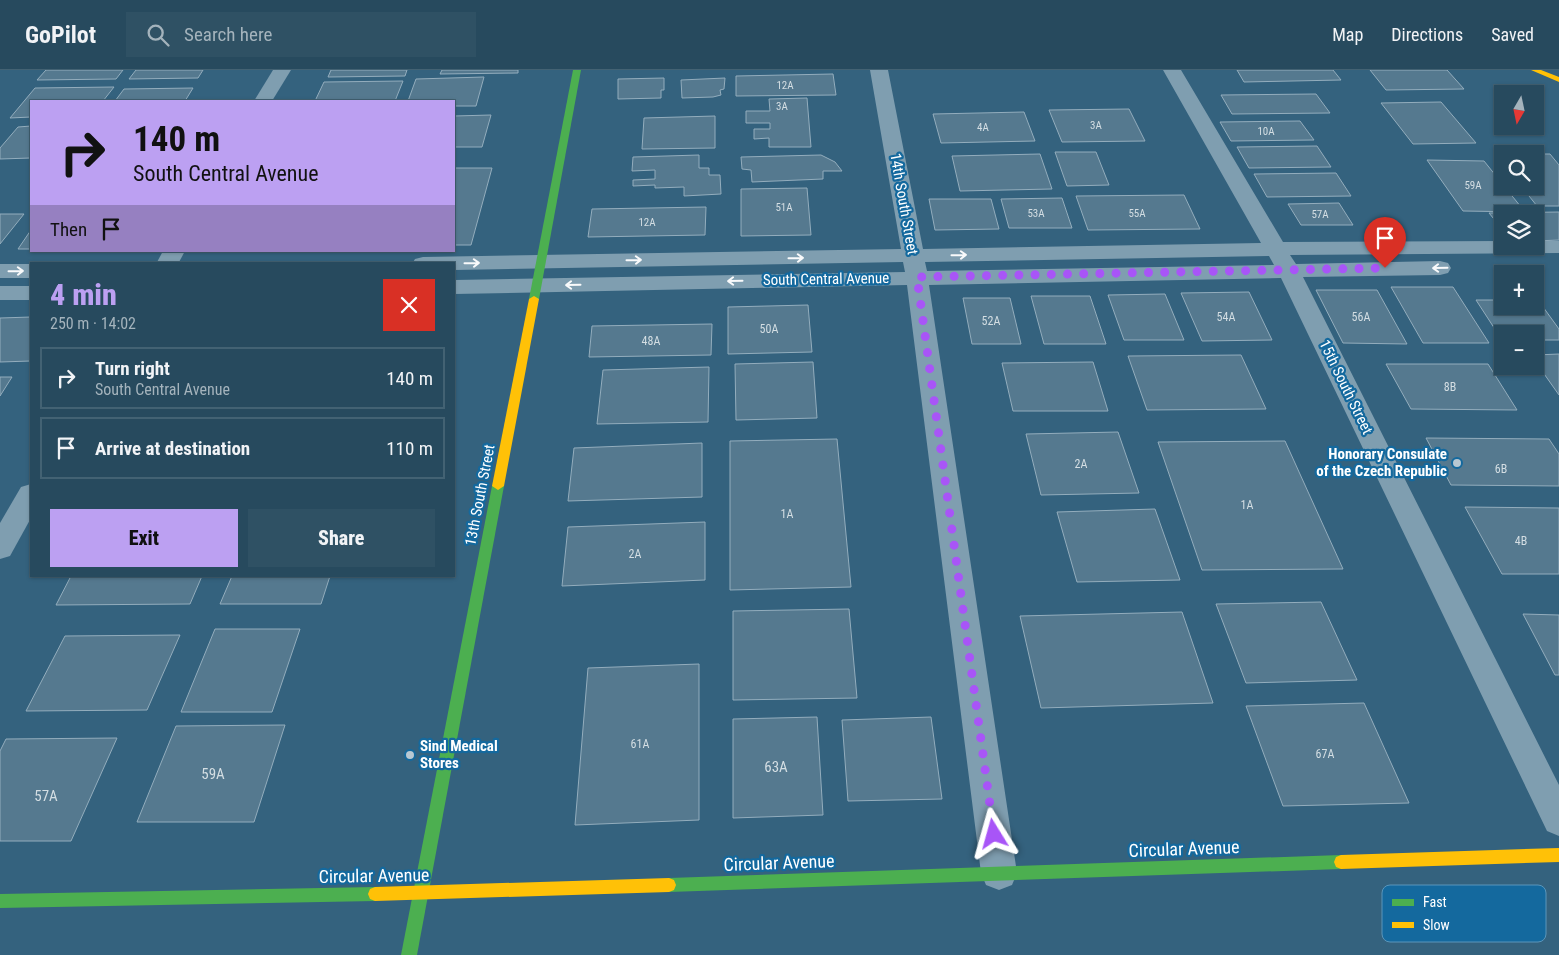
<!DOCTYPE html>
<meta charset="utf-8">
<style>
body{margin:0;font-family:"Roboto Condensed",sans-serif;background:#2f5164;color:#f1f3f6;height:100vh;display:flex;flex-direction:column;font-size:19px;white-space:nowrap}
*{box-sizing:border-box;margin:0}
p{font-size:16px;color:#a4b3bc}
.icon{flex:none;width:28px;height:28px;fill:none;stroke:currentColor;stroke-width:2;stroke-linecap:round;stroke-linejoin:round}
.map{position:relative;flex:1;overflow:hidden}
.sheet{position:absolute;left:30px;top:192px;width:425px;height:315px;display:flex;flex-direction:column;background:#274a5e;border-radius:0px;box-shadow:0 1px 4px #0004,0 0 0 1px #436273}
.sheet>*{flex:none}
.top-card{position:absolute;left:30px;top:30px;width:425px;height:152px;border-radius:0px;box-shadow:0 1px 4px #0004,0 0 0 1px #436273;background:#bca0f2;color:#111;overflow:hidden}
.needle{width:32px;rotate:189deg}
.tools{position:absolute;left:1494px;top:15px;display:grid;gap:10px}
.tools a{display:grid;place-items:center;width:50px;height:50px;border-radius:0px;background:#274a5e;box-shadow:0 1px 4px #0004,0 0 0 1px #436273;font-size:25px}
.pin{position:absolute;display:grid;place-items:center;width:42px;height:42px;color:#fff;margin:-51px -21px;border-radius:50% 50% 50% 0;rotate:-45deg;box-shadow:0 0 5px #0007}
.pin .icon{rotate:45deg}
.me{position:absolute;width:55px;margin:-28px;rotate:352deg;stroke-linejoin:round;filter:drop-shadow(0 0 4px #0008)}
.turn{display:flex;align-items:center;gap:18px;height:105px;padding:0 20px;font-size:22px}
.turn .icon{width:65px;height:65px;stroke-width:2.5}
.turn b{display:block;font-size:35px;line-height:42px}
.then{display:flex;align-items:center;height:48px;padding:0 20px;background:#0003;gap:10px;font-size:19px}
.round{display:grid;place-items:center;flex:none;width:52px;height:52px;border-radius:0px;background:#2f5164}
.summary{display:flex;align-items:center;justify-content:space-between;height:85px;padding:0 20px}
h1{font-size:30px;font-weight:800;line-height:38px;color:#bca0f2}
.cta{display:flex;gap:10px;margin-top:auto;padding:10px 20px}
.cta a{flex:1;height:58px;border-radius:0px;background:#bca0f2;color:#111;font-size:20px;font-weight:800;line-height:58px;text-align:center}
.cta a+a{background:#2f5164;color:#f1f3f6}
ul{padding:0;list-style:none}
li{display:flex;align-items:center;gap:15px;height:62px;margin:0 10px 8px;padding:0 10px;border:2px solid #436273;border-radius:0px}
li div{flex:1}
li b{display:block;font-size:19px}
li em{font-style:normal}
header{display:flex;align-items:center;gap:30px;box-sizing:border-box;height:70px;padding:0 25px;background:#274a5e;border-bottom:1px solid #436273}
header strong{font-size:24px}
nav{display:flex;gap:28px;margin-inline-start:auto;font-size:18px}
.search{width:350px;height:45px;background:#2f5164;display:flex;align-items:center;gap:12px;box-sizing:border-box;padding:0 18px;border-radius:0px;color:#a4b3bc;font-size:19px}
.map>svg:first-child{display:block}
.building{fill:#55798f;stroke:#93adbd}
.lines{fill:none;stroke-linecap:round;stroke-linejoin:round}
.street{fill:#7f9eb0;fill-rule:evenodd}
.fast{fill:#4caf50;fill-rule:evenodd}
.slow{fill:#ffc107;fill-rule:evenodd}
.oneway{stroke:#f9fafb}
.route{stroke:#a855f7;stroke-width:9;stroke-dasharray:0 16.2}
.poi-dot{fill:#b8c8d2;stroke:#14699e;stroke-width:2}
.labels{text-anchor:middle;stroke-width:4.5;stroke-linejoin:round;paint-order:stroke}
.far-number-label{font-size:11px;fill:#d4dee3}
.number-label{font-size:12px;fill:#d4dee3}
.street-label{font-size:15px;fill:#fff;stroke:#14699e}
.poi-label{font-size:15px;font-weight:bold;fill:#fff;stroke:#14699e;text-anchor:end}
.near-number-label{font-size:15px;fill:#d4dee3}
.near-street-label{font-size:18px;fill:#fff;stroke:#14699e}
.key{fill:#14699e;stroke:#5a96bb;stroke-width:1}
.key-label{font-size:14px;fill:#fff}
</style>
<header>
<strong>GoPilot</strong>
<div class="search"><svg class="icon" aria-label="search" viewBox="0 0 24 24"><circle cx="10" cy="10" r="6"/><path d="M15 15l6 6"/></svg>Search here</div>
<nav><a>Map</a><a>Directions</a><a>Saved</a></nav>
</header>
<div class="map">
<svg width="1559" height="885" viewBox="0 0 1559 885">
<rect width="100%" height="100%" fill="#34627e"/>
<g class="building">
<path d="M46 0H123L116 9 37 10Z"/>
<path d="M136 0H203L198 8 129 9Z"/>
<path d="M331 0H407L405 6 328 7Z"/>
<path d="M442 0H518V3L440 4Z"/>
<path d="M1237 0H1333L1341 10 1244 12Z"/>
<path d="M1370 0H1447L1464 19 1386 20Z"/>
<path d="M833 4 836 25 736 26V6Z"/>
<path d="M484 7 476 36H454V31H408L416 9Z"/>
<path d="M664 8V20H661V28L618 29V9Z"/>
<path d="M725 8 724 19 720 20 721 25 713 27 682 28 681 10Z"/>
<path d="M403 11 395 31H315L324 12Z"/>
<path d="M114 17 103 31H31V47L10 48 35 18Z"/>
<path d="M193 18 185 31H115L124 19Z"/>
<path d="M1316 24 1330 43 1232 44 1221 25Z"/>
<path d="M807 28 811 77H769V68L754 69V59H770V53H746V41H770L769 29Z"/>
<path d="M1441 32 1476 73 1413 74 1381 33Z"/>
<path d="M1129 39 1145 71 1062 72 1049 40Z"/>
<path d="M1024 42 1035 71 941 73 933 44Z"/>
<path d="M491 45 482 77H454V46Z"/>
<path d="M715 46V78L642 79 644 48Z"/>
<path d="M1300 51 1314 70 1231 71 1220 52Z"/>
<path d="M31 56V88L0 89V78L18 57Z"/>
<path d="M1317 76 1331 97 1249 98 1237 77Z"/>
<path d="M1055 82H1096L1109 115 1067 116Z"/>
<path d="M1040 84 1052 119 960 121 952 86Z"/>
<path d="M1535 84H1550L1559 95V136H1537L1521 116H1535Z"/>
<path d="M699 85V98H709V105H720L721 124 684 126V117L655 118V115L633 116V110L655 109V100L632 101 633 87Z"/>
<path d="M821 85 835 92 842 101H823V109L752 112 751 100 742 99 741 87Z"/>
<path d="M1427 90 1484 91 1525 142 1463 141Z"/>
<path d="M454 98H492L471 175H454Z"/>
<path d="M1336 103 1351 126 1267 127 1254 104Z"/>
<path d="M807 118 811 165 741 166V119Z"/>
<path d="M1184 125 1200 159 1088 160 1076 126Z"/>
<path d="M1062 128 1072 158H1009L1001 129Z"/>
<path d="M929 129H991L999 159 935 160Z"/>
<path d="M1339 133 1353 155H1301L1288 134Z"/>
<path d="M706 137 705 165 588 167 592 139Z"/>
<path d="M1559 142V170L1535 171V144H1502V159L1489 143Z"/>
<path d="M0 144H24L0 174Z"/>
<path d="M31 160V179H18Z"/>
<path d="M1391 217H1453L1489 273H1423Z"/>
<path d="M1316 220H1377L1407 274 1343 273Z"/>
<path d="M1249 222 1272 270 1202 271 1181 223Z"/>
<path d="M1165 224 1184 270H1124L1108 225Z"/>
<path d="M1031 226H1090L1106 274H1044Z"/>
<path d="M963 228H1010L1021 274H972Z"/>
<path d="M1476 230H1502V236H1535V230H1538L1559 259V270H1535V264H1502V270Z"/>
<path d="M808 235 812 282 728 284V237Z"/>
<path d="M31 247V291L0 292V248Z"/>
<path d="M712 254 711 285 589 287 592 256Z"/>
<path d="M1559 284V325L1535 291V285Z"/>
<path d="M1241 285 1266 339 1147 340 1128 286Z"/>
<path d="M813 292 817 348 736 350 735 294Z"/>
<path d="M1093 292 1108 341H1013L1002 293Z"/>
<path d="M1386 294H1488L1517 340 1411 339Z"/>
<path d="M709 297 708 352 597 354 603 300Z"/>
<path d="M0 307H12L0 326Z"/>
<path d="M1118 362 1139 423 1041 425 1026 364Z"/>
<path d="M1426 368 1549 369 1559 384V416L1451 415Z"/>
<path d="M837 369 851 517 730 520V371Z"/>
<path d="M1285 371 1343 499 1202 500 1158 372Z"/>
<path d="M702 373V427L568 431 574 378Z"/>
<path d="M1465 437 1559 438V504H1502Z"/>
<path d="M1155 439 1180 510 1077 512 1057 442Z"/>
<path d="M705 452V510L562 516 568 457Z"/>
<path d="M71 506H202L190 534 56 535Z"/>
<path d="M232 506H330L321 534H220Z"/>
<path d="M1321 532 1357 610 1246 613 1216 534Z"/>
<path d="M849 539 857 628 733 630V541Z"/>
<path d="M1182 542 1213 633 1041 638 1020 546Z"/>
<path d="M1523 544 1559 545V605H1555Z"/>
<path d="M215 559H300L272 642H181Z"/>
<path d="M180 565 147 640 26 641 65 566Z"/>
<path d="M699 594V750L575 755 588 598Z"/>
<path d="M1364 633 1409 733 1283 736 1246 636Z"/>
<path d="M817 647 823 745 733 748V649Z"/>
<path d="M931 647 942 729 848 731 842 650Z"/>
<path d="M285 655 254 752H137L176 656Z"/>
<path d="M117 668 71 771H0V681L6 669Z"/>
</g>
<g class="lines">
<g class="street">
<path d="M273 0H291L272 31H254Z"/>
<path d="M870 0H888L923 179 1261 173 1163 0H1181L1283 172 1502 171V176H1535V171H1559V183L1290 185 1296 194 1440 191 1448 193 1451 198 1448 203 1440 205 1303 207 1559 715V766L1547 761 1281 208 929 215 1017 803 1012 815 999 820 986 815 981 803 907 215 454 224V210L905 202 903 192 454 200V194H412L415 189 423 187 901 179ZM1269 186 1274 195 927 201 925 192Z"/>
<path d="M163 181H185L178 194H156Z"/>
<rect x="0" y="194" width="31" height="14"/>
<rect x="0" y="216" width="31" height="14"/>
<path d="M31 414V448L10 486 0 489V453L21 417Z"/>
</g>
<g class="fast">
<path d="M573 0H581L539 229 534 232 529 229Z"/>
<path d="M498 412 504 416 417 885H401L492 416Z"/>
<path d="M1341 785 1346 787 1348 792 1346 797 1341 799 669 822 664 820 662 815 664 810 669 808Z"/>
<path d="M375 817 380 819 382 824 380 829 375 831 0 838V824Z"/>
</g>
<g class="slow">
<path d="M1531 0H1541L1559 7V12Z"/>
<path d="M534 226 539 229 504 416 498 420 492 416 529 229Z"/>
<path d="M1559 778V792L1341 799 1336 797 1334 792 1336 787 1341 785Z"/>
<path d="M669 808 674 810 676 815 674 820 669 822 375 831 370 829 368 824 370 819 375 817Z"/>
</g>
</g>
<defs><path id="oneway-shaft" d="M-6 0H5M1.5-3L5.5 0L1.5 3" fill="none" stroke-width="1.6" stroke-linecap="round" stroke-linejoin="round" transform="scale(1.25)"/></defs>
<g class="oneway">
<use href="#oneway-shaft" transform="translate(959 185) rotate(-1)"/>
<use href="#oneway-shaft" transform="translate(796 188) rotate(-1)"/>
<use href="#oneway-shaft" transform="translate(634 190) rotate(-1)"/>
<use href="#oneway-shaft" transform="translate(472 193) rotate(-1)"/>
<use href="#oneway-shaft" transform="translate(1440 198) rotate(179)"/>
<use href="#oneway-shaft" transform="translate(16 201) rotate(-1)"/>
<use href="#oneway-shaft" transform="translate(735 211) rotate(179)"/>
<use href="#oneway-shaft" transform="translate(573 215) rotate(179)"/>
</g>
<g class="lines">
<path class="route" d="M994 764 917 207 1385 198"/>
</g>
<g class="poi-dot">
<circle cx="1457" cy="393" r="5"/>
<circle cx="410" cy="685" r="5"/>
</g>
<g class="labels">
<g class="far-number-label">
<text x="785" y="19">12A</text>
<text x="782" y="40">3A</text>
<text x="1096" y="59">3A</text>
<text x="983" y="61">4A</text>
<text x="1266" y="65">10A</text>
<text x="1473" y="119">59A</text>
<text x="784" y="141">51A</text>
<text x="1036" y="147">53A</text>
<text x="1137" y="147">55A</text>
<text x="1320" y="148">57A</text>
<text x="647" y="156">12A</text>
</g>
<g class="number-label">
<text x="1226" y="251">54A</text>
<text x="1361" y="251">56A</text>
<text x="991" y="255">52A</text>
<text x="769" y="263">50A</text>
<text x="651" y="275">48A</text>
<text x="1450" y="321">8B</text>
<text x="1081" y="398">2A</text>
<text x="1501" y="403">6B</text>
<text x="1247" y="439">1A</text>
<text x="787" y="448">1A</text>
<text x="1521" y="475">4B</text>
<text x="635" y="488">2A</text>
<text x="640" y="678">61A</text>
<text x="1325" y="688">67A</text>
</g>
<g class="street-label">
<text transform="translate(904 134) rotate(80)" y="5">14th South Street</text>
<text transform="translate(826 209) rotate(-1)" y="5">South Central Avenue</text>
<text transform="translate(1346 317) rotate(64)" y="5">15th South Street</text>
<text transform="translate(480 425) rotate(-79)" y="5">13th South Street</text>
</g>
<g class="poi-label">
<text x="1447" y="389">Honorary Consulate<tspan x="1447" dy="17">of the Czech Republic</tspan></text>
<text x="420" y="681" text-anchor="start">Sind Medical<tspan x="420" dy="17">Stores</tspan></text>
</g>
<g class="near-number-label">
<text x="776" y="702">63A</text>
<text x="213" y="709">59A</text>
<text x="46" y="731">57A</text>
</g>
<g class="near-street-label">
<text transform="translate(1184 779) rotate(-2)" y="6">Circular Avenue</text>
<text transform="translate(779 793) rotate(-2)" y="6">Circular Avenue</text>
<text transform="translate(374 806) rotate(-1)" y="6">Circular Avenue</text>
</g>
</g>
<rect x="1382" y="815" width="164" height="57" rx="8" class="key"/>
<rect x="1392" y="829" width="22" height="7" fill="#4caf50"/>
<rect x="1392" y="852" width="22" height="6" fill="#ffc107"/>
<g class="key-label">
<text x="1423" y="837">Fast</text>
<text x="1423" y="860">Slow</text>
</g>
</svg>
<div class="tools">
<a><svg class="needle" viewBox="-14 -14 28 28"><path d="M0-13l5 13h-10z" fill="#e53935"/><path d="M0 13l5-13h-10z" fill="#a4b3bc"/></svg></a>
<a><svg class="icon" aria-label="search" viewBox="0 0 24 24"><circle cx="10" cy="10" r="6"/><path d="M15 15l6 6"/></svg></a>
<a><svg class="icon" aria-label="layers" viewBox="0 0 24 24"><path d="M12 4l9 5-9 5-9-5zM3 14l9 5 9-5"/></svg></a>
<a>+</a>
<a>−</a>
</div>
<div class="pin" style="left:1385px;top:198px;background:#d93025"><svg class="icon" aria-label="arrive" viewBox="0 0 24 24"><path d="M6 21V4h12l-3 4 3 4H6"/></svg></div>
<svg class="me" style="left:994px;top:764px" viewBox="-20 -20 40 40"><path d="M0-17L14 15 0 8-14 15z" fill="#a855f7" stroke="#fff" stroke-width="4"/></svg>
<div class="top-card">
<div class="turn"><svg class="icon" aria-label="right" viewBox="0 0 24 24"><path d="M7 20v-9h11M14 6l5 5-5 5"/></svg><div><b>140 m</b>South Central Avenue</div></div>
<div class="then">Then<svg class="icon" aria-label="arrive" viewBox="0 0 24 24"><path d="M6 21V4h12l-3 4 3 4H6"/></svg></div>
</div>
<section class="sheet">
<div class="summary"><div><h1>4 min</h1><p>250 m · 14:02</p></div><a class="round" style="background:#d93025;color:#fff"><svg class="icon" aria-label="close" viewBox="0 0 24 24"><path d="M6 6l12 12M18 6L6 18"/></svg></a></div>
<ul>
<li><svg class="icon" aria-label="right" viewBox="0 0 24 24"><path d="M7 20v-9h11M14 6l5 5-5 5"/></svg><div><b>Turn right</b><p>South Central Avenue</p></div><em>140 m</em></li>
<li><svg class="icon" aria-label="arrive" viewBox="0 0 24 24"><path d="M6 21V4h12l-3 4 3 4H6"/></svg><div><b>Arrive at destination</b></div><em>110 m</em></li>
</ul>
<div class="cta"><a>Exit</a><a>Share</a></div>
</section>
</div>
